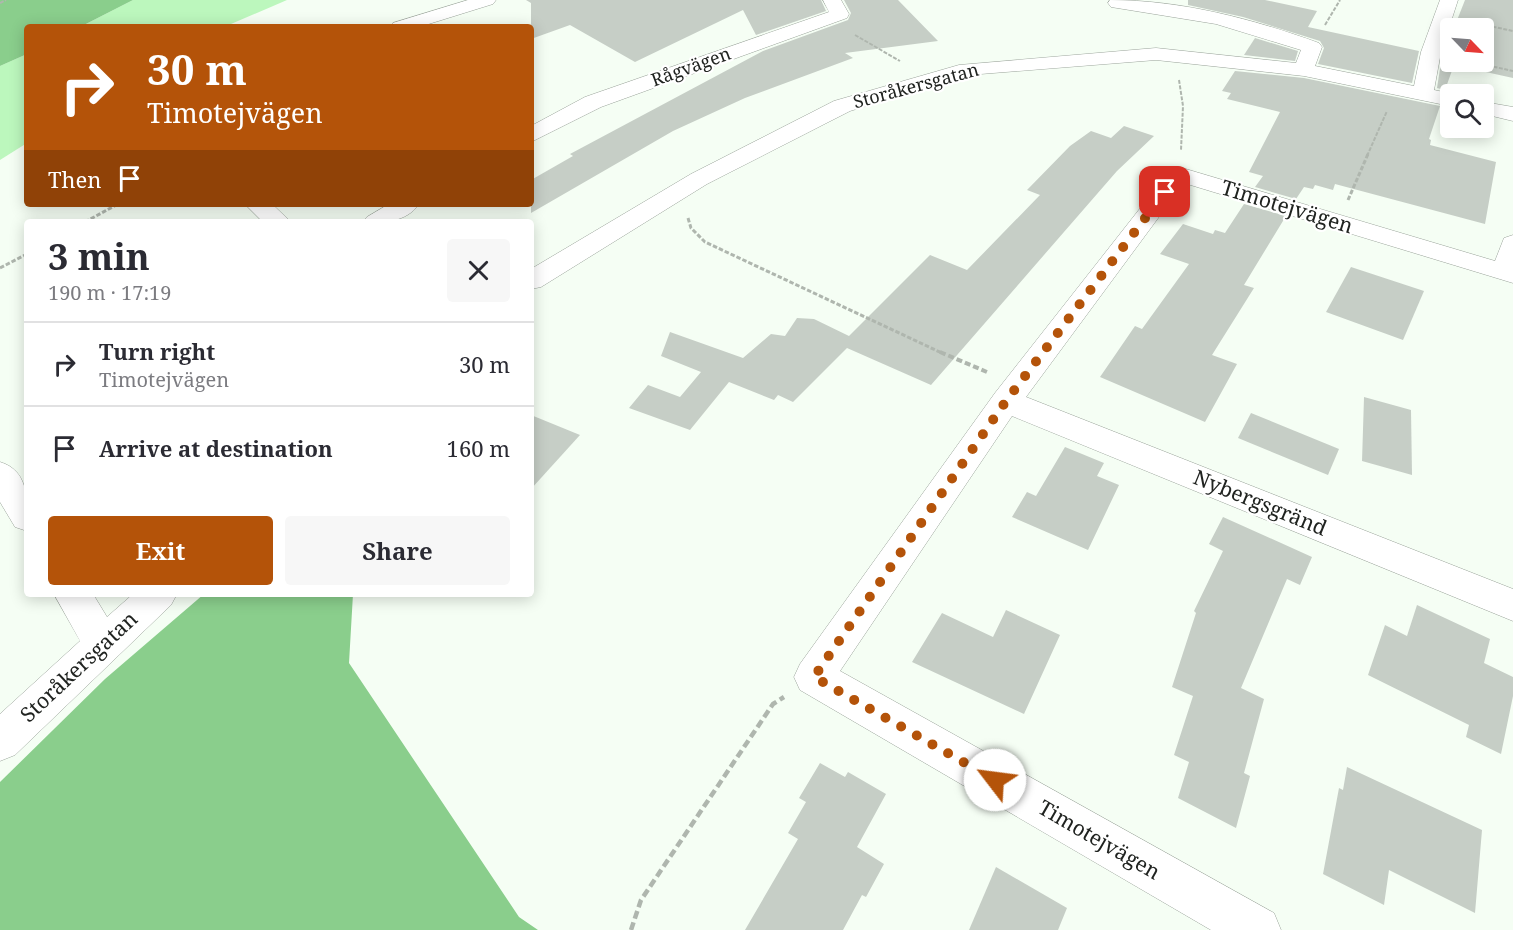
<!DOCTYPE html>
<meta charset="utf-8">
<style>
body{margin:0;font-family:"Noto Serif",serif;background:#f7f7f7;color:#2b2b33;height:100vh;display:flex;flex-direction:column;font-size:22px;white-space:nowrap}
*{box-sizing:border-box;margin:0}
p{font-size:20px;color:#7c7c81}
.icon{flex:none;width:33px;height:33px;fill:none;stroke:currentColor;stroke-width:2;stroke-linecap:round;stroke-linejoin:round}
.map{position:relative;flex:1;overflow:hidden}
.panel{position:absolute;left:24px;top:219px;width:510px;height:378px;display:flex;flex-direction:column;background:#fff;border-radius:6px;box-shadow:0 3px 15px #0003}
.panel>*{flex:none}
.top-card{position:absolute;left:24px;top:24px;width:510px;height:183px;border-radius:6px;box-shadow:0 3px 15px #0003;background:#b45309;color:#fff;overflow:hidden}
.needle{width:39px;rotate:115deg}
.tools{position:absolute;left:1440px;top:18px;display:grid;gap:12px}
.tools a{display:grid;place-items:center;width:54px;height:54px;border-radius:6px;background:#fff;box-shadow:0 3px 15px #0003;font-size:30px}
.pin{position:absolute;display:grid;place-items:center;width:51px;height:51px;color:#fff;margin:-26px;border-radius:12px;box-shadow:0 3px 9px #0006}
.me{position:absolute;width:66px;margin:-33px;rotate:300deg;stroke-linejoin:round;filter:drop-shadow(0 0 4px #0008)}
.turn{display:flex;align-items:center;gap:21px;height:126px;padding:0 24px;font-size:27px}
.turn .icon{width:78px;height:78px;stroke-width:2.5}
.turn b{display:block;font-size:42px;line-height:51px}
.then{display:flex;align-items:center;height:57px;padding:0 24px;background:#0003;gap:12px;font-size:22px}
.round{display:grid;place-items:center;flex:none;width:63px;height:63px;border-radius:6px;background:#f7f7f7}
.overview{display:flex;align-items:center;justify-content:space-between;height:102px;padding:0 24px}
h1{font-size:36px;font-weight:700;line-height:45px}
.primary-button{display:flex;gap:12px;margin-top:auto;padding:12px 24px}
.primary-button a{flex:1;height:69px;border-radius:6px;background:#b45309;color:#fff;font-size:24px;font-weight:700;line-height:69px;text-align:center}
.primary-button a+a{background:#f7f7f7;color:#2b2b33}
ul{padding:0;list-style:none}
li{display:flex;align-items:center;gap:18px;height:84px;padding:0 24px;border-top:2px solid #e1e1e2}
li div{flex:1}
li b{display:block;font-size:22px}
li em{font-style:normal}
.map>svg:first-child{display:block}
.green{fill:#bcf7bd}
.forest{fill:#8ace8c}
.building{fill:#c6cec6}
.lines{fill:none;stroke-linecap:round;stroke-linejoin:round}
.minor-casing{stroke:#9aa39a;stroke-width:1}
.path-far3{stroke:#afb6ae;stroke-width:2;stroke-dasharray:4 1.5;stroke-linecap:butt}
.path-far2{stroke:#afb6ae;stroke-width:3;stroke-dasharray:4.5 2;stroke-linecap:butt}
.path-far1{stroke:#afb6ae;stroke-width:4;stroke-dasharray:6 3;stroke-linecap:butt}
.path{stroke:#afb6ae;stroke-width:4.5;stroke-dasharray:8 4;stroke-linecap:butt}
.minor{fill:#fff;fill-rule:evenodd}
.route{stroke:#b45309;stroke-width:10;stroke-dasharray:0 18}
.labels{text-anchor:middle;stroke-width:4.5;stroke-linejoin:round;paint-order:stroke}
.far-street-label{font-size:18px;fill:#202320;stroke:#fff}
.street-label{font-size:21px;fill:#202320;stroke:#fff}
</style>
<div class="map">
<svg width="1513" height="930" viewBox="0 0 1513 930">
<rect width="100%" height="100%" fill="#f5fef4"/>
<g class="green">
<path d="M133 0H287L224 27H80Z"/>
<path d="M27 54V143L0 160V66Z"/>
</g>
<g class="forest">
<path d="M0 0H133L80 27H27V54L0 66Z"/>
<path d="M204 594H353L349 663 519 917 538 930H0V782L105 679Z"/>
</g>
<g class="building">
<path d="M526 0H821L826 11 756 35 743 10 635 62 570 25 531 39V3Z"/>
<path d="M844 0H898L938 41 845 53 853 58 745 98 673 131 531 213V180L573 156 570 154 763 51 848 20 851 13Z"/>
<path d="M1188 0H1265L1317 11 1308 27 1419 51 1412 83 1318 64 1324 48 1320 41 1243 17 1188 5Z"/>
<path d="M1465 0H1513V78L1454 65 1445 90 1437 88 1442 56 1450 39V62H1484V28H1454Z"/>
<path d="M1255 38 1298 51 1295 61 1244 55Z"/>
<path d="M1235 71 1304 78 1440 106 1429 139 1431 140 1430 145 1496 162 1485 224 1335 184 1333 190 1315 185 1313 189 1304 187 1296 199 1255 187 1263 176 1249 172 1280 112 1227 99 1231 93 1222 91Z"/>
<path d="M1124 126 1154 136 1117 171 931 385 847 348 793 402 778 395 774 400 729 382 690 430 629 408 648 385 680 397 701 372 661 356 670 332 743 358 771 334 785 336 797 318 814 319 849 336 930 255 967 270 1040 195 1027 190 1070 146 1091 131 1111 138Z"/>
<path d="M1244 204 1286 216 1244 285 1254 288 1212 355 1237 364 1205 422 1100 377 1135 326 1142 329 1189 264 1160 254 1183 224 1213 234 1215 230 1225 233Z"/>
<path d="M1351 267 1424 291 1403 340 1326 312Z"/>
<path d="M1364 397 1411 410 1412 475 1362 461Z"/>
<path d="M1251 413 1339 449 1328 475 1238 438Z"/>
<path d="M531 415 580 435 531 489Z"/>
<path d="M1065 447 1104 463 1097 476 1119 485 1088 550 1012 517 1027 492 1036 496Z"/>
<path d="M1223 517 1312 557 1300 585 1287 579 1241 688 1264 699 1244 773 1250 776 1236 828 1178 798 1189 762 1174 755 1193 696 1172 687 1196 613 1194 611 1223 551 1209 544Z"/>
<path d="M1417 605 1490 639 1484 663 1513 677V696L1501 754 1466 737 1469 725 1368 675 1385 625 1407 636Z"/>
<path d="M1006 610 1060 635 1024 714 912 662 942 613 993 637Z"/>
<path d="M820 763 845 777 848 772 886 794 857 847 884 864 866 897 862 895 843 930H745L798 839 788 833 806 802 799 798Z"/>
<path d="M1347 767 1482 830 1475 913 1389 870 1384 905 1323 874 1339 788 1343 790Z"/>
<path d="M996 867 1067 908 1058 930H969Z"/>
</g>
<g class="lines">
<defs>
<g id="minor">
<path d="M468 0H496L493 4 419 27H391L393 23Z"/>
<path d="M823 0H841L849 14 847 18 601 107 531 142V126L585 97 829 12Z"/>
<path d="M1110 0C1181 0 1253 19 1319 43L1322 47 1315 66 1414 86 1421 52 1440 0H1458L1441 52 1434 90 1453 94H1450V106L1304 76 1156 60 968 75 850 111 707 184 541 287 531 289V269L691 174 834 101 959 65 1156 48 1296 63 1301 50 1216 24 1111 7 1108 3Z"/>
<path d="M1484 102 1513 107V121L1484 114Z"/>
<path d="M1179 167 1495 261 1504 238 1513 235V283L1184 183 1026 397 1513 589V621L1012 416 840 671 1274 913 1281 930H1211L800 690 794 677 800 664 995 393 1171 169Z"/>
<path d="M245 204H272L291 222H263Z"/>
<path d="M389 204H419C406 223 384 222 363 222L367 217Z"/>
<path d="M0 462C31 471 27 504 27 531L15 527 0 502Z"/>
<path d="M54 594H93L107 617 133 594H177L171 605 15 755 0 761V714L80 641Z"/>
</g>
</defs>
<use href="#minor" class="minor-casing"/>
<g class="path-far3">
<path d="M0 3 6 0"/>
<path d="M1471 22 1513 31"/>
<path d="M1325 25 1340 0"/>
<path d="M855 35 900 61"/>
<path d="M1472 62 1513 71"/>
<path d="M1179 80 1183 106 1181 150"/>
<path d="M1367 156 1387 111"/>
</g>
<g class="path-far2">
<path d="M1348 200 1368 154"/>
<path d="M688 218 691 228 705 242 944 354"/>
<path d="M85 222 118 204"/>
<path d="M0 268 27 254"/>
</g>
<path class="path-far1" d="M940 352 987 372"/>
<path class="path" d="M631 930 641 900 773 704 784 697"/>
<use href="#minor" class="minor"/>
</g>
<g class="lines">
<path class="route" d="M995 780 814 677 1006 401 1165 192"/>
</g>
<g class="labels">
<g class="far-street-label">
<text transform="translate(691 67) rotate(-20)" y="6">Rågvägen</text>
<text transform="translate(916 86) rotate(-15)" y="6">Storåkersgatan</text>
</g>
<g class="street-label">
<text transform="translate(1287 207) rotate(17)" y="7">Timotejvägen</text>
<text transform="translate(1260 503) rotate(22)" y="7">Nybergsgränd</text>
<text transform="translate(79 667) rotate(-43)" y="7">Storåkersgatan</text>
<text transform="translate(1099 840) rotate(30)" y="7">Timotejvägen</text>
</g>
</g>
</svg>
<div class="tools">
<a><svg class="needle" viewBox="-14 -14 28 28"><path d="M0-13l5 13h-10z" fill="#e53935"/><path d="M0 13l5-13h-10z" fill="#7c7c81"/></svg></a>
<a><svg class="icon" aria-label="search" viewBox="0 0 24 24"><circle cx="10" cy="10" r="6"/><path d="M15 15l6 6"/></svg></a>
</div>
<div class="pin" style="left:1165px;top:192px;background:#d93025"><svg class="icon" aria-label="arrive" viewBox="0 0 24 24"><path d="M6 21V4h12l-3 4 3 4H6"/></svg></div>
<svg class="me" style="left:995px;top:780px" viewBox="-20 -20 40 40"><circle r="19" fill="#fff"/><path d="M0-13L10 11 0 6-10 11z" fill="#b45309"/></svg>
<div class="top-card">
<div class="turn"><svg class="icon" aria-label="right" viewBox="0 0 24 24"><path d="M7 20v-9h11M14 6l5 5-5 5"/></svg><div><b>30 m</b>Timotejvägen</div></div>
<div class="then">Then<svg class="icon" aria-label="arrive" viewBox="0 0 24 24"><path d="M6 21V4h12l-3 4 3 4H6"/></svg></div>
</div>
<section class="panel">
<div class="overview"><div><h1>3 min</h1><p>190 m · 17:19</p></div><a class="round"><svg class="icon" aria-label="close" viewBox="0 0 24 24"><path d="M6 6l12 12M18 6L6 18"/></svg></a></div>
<ul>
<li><svg class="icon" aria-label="right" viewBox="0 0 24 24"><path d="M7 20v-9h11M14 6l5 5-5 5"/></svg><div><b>Turn right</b><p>Timotejvägen</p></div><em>30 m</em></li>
<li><svg class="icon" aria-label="arrive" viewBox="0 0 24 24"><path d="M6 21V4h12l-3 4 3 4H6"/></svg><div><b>Arrive at destination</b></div><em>160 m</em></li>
</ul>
<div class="primary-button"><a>Exit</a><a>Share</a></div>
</section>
</div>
